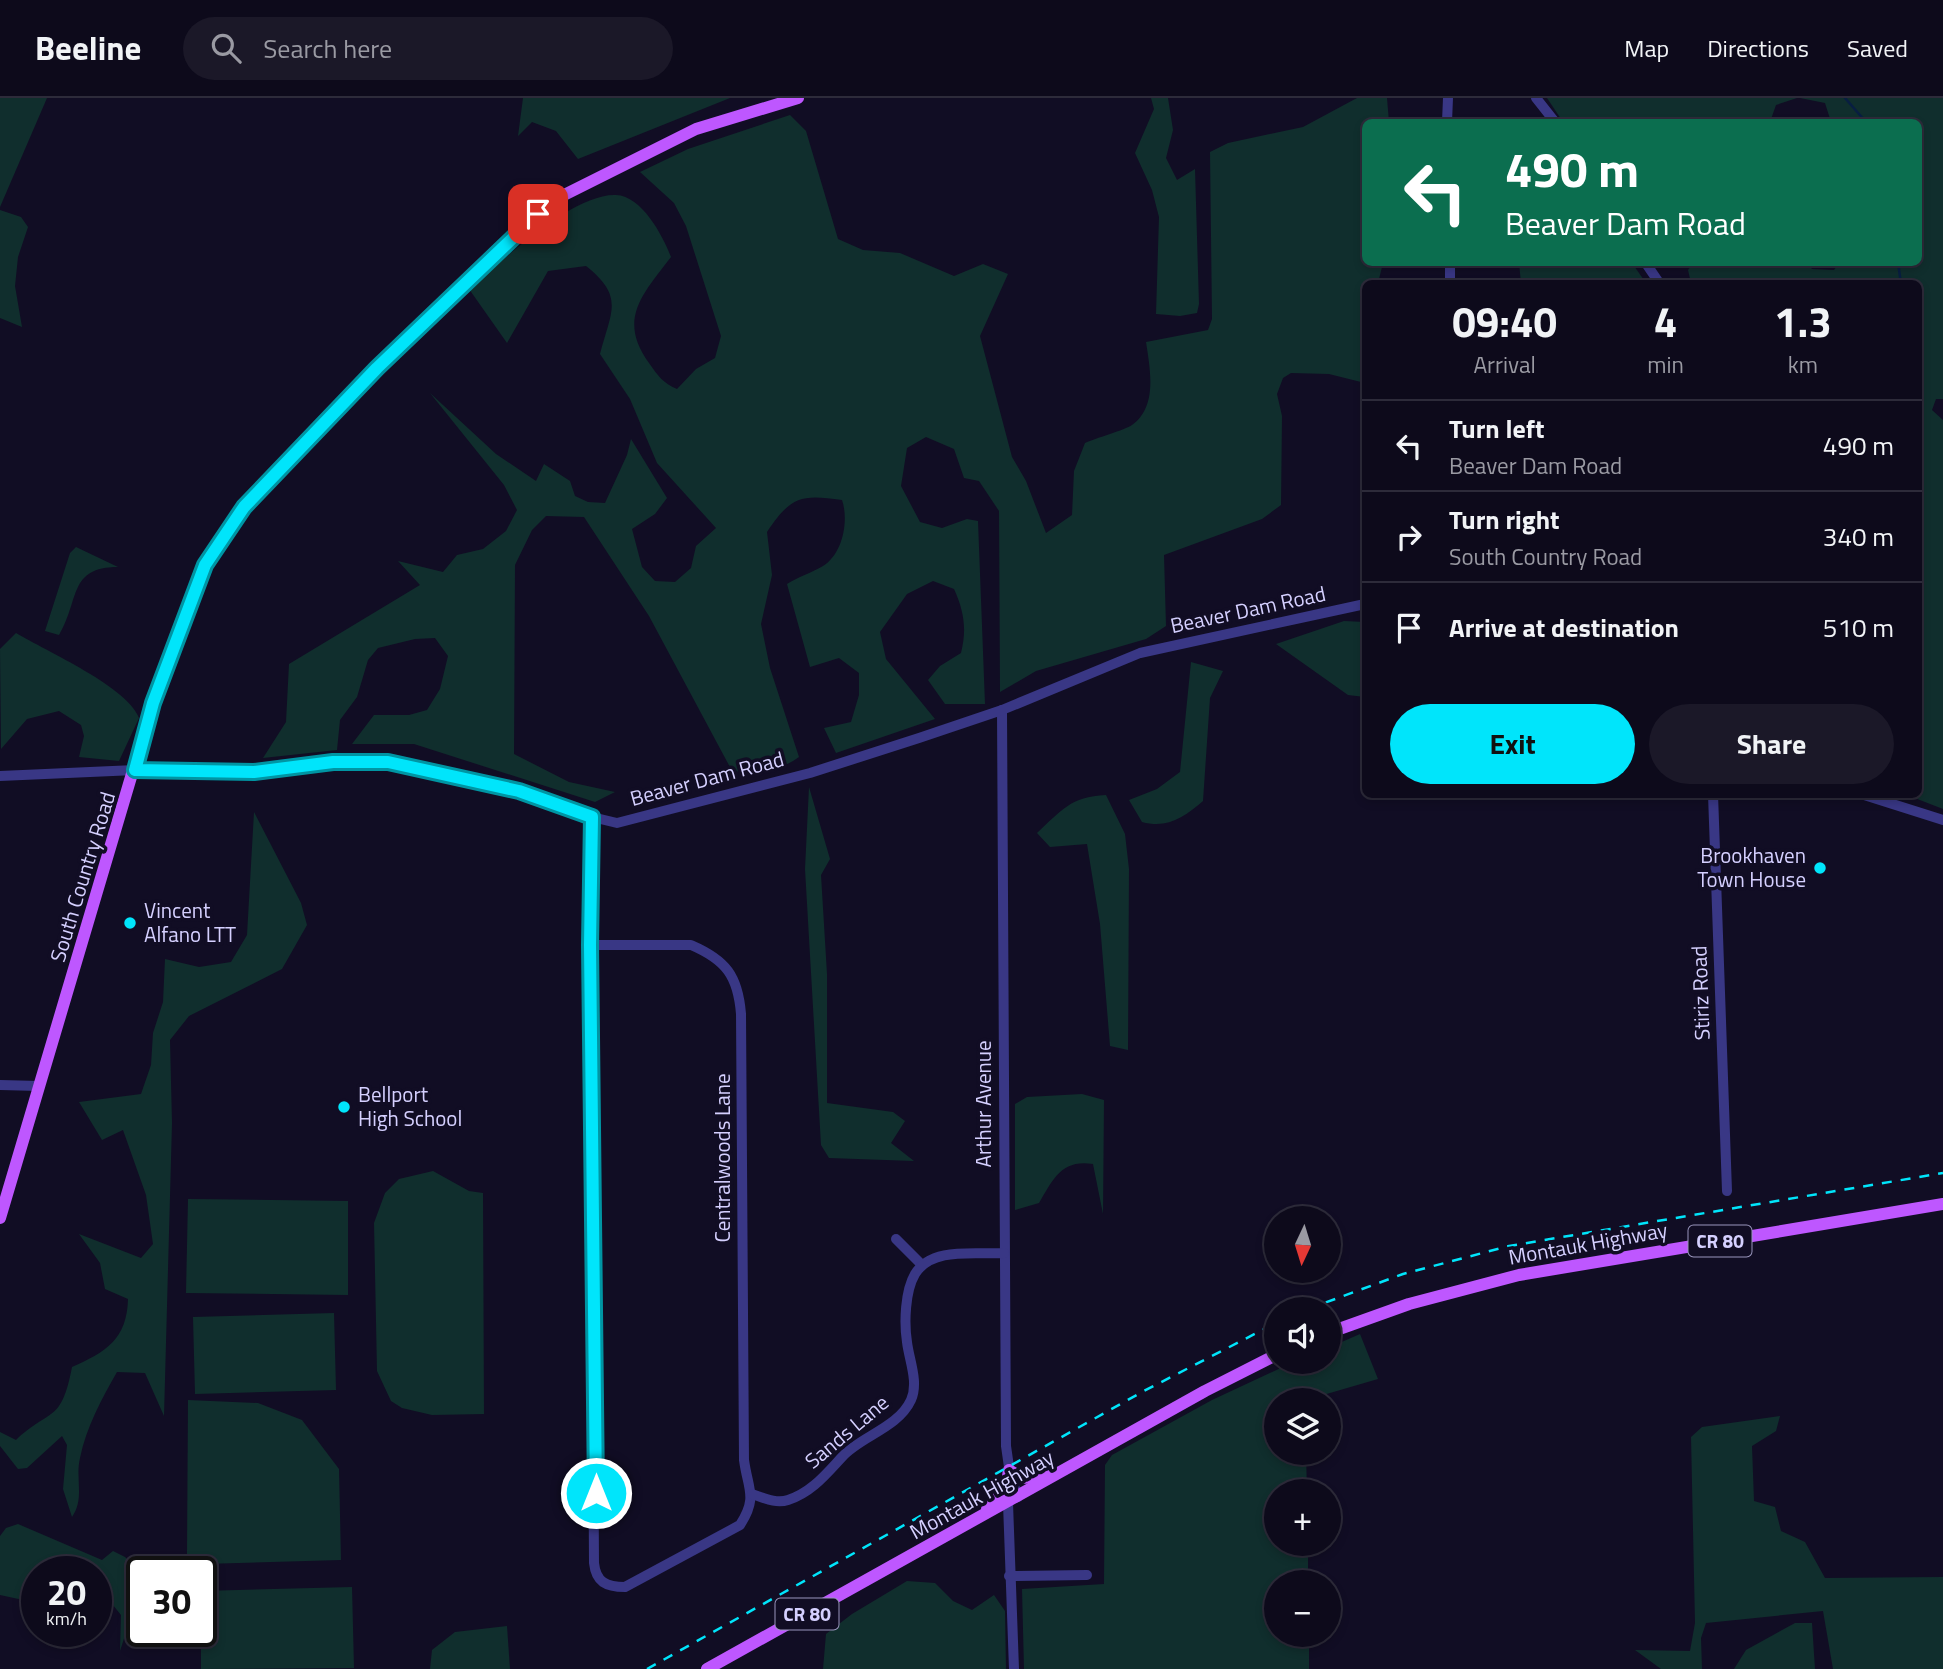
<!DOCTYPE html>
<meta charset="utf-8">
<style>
body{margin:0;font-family:"Titillium Web",sans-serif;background:#1b1828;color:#f1f3f6;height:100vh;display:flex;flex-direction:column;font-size:26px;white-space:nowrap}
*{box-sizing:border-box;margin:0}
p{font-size:23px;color:#9a9aa3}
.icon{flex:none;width:38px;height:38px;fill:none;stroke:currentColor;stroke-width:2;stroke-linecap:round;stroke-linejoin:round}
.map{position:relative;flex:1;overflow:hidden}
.drawer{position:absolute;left:1362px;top:182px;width:560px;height:518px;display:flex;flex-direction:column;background:#0d0a1b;border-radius:10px;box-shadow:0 4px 10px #0003,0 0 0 2px #2d2b3a}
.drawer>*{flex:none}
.guide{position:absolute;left:1362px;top:21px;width:560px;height:147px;border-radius:10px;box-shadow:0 4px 10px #0003,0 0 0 2px #2d2b3a;background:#0b6e4f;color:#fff;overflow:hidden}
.needle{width:46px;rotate:184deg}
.buttons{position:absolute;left:1264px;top:1108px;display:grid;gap:14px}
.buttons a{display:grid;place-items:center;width:77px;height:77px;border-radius:50%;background:#0d0a1b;box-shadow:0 4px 10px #0003,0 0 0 2px #2d2b3a;font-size:35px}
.speed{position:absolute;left:21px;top:1458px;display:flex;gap:14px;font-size:35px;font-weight:700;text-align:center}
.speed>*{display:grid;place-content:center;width:91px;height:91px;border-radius:50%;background:#0d0a1b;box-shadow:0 4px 10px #0003,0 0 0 2px #2d2b3a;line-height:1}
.speed small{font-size:18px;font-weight:400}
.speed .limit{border:4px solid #111;border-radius:10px;background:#fff;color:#111}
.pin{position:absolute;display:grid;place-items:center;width:60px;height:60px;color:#fff;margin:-30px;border-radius:14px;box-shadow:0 4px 10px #0006}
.me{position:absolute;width:77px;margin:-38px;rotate:0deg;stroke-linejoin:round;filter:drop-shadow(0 0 5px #0008)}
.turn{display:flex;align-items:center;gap:24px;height:147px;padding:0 28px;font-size:32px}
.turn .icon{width:91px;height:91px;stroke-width:2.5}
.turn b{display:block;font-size:49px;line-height:60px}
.eta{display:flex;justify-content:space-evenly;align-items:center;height:119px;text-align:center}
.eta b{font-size:42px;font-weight:700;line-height:49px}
.button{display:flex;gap:14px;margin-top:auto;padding:14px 28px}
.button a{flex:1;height:80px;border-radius:42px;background:#00e5fb;color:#111;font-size:28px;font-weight:700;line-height:80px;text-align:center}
.button a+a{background:#1b1828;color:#f1f3f6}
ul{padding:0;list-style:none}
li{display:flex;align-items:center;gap:21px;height:91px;padding:0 28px;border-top:2px solid #2d2b3a}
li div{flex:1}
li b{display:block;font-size:26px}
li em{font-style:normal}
header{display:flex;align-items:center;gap:42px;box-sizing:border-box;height:98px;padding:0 35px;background:#0d0a1b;border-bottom:2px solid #2d2b3a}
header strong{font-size:33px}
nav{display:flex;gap:38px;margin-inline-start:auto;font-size:24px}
.search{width:490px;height:63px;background:#1b1828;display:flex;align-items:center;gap:18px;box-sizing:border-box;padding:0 24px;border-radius:38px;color:#9a9aa3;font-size:26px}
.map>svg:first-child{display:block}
.green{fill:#102e2d}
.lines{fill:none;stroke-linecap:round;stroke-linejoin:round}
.stream{stroke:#081e42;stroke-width:2.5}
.minor{stroke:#393785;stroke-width:10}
.major{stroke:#be57ff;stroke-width:12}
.rail{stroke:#00e5fb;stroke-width:2.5;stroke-dasharray:10 9;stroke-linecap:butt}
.route-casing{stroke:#0095a3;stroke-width:18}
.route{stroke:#00e5fb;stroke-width:12}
.poi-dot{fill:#00e5fb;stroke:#110d24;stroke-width:2.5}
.labels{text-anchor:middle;stroke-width:7;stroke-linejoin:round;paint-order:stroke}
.shield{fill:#110d24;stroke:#9a96bd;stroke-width:2}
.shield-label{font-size:19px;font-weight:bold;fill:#d5d0ff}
.street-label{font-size:21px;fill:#d5d0ff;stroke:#110d24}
.poi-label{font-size:21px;fill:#d5d0ff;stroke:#110d24;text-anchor:start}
</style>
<header>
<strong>Beeline</strong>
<div class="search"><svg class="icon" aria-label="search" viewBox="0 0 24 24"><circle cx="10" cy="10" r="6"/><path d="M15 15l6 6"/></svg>Search here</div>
<nav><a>Map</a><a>Directions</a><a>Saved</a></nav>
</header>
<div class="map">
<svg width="1943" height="1571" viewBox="0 0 1943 1571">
<rect width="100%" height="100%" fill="#110d24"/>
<g class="green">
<path d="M0 0H47L0 109Z"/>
<path d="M523 0H730L578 61 556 33 532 24 518 38Z"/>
<path d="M1151 0H1168L1173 32 1166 60 1177 82 1195 71 1199 206 1197 215 1180 218 1156 216 1159 119 1152 92 1135 55 1154 11Z"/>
<path d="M1357 0H1387L1389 24H1365V164L1383 165 1378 185 1365 186V285L1329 276 1291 275 1283 280 1277 296 1282 318 1281 407 1262 421 1164 457 1166 528 1146 541 1036 573 1000 594 999 413 979 383 964 380 954 351 926 339 907 350 901 388 920 424 942 430 967 421 978 423 985 606H945L928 582 940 568 961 555C967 531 964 513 954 491L933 483 907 496 880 534 886 561 935 621 836 655 824 630 851 624 859 597V575L839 560 810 569 787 486C798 479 811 475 823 468 843 456 849 422 842 402 801 396 791 398 767 434L772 477 761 526 770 570 799 659C781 672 751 681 731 671L649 518 584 419 546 418 532 432 515 467 514 656 569 684 615 694 595 704 414 646H352L374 617H409L427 612 440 591 448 558 435 540 415 541 378 550 368 562 357 599 340 622 337 652 263 660 286 624 289 566 420 487 398 463 443 474 457 457 483 451 506 433 517 412 504 387 430 295 496 356 536 383 544 366 570 383 575 398 588 404 605 405 627 357 631 341 667 400 655 416 632 431 642 469 655 483 675 484 691 470 696 448 716 430 657 365 630 301 600 256C611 213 625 199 586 168L548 173 507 245 469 191C501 164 573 95 616 97 642 98 663 138 671 159 643 196 617 221 649 265 658 278 663 285 677 291L696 271 715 260 721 238 686 128 674 105 640 74 688 51 790 17 806 33 838 141 863 152 900 155 954 178 983 166 1008 176 980 238 1012 359 1026 383 1046 435 1072 417 1074 373 1085 345C1096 340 1125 332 1132 327 1158 308 1150 271 1146 244L1208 232 1212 221 1210 54 1228 45 1303 29Z"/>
<path d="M1547 0H1797L1776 7 1770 24H1563Z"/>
<path d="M1800 0H1943V301H1936L1932 312 1943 322V711L1907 697 1918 696V186L1691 185 1688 172 1692 166 1807 165 1812 171 1834 172 1839 165 1918 164V24H1831L1825 5Z"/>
<path d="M0 112 21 119 28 129 18 159 15 188 22 229 0 220Z"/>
<path d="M1519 165H1632L1646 185H1521Z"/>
<path d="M76 449 118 469C68 469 80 502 59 537L45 533 70 455Z"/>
<path d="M1344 523 1365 524V599L1348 597 1276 546Z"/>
<path d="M16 535C46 553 128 589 139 620L119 663 79 659 84 638 81 627 59 613 27 621 1 651 0 551Z"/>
<path d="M1191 564 1223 573 1210 600 1203 703C1184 719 1168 731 1142 724L1129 702 1157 691 1180 674Z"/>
<path d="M809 689 830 761 821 777 827 876V1005L893 1014 905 1023 891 1045 914 1063 829 1060 821 1047 805 771Z"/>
<path d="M1106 697 1125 736 1129 771 1128 952 1110 948 1100 826 1087 746 1050 749 1037 735C1062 712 1070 699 1106 697Z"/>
<path d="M254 714 301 805 307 827 282 871 189 918 170 942 172 1025 164 1318 145 1275 117 1274C102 1300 86 1330 80 1360 75 1381 85 1400 72 1419L63 1391 67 1347 62 1338 27 1370 18 1371 0 1348V1334L16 1342C51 1309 61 1326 72 1269 106 1254 127 1241 128 1201L105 1191 100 1165 79 1136 141 1160 153 1146 146 1097 123 1032 102 1042 79 1004 141 996 151 967 153 935 163 904 165 861 199 869 231 864 247 837Z"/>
<path d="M1082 996 1104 1002 1103 1116 1093 1066C1061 1061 1053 1082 1039 1105L1015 1112V1006L1027 999Z"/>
<path d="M433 1073 469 1093 483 1095 484 1316 432 1317 402 1310 391 1303 377 1273 374 1125 385 1095 399 1081Z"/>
<path d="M188 1101 348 1103V1197L186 1195Z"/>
<path d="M334 1215 336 1292 195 1296 193 1219Z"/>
<path d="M1360 1236 1378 1281 1306 1302H1276V1354L1306 1355 1307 1393H1276V1446H1308V1484H1276V1536L1309 1537V1571H1024L1022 1491 1104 1486 1105 1367 1112 1357 1212 1302 1283 1269 1297 1264H1328V1250Z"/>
<path d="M188 1302 258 1305 302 1322 339 1371 341 1462 203 1466 187 1457Z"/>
<path d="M1780 1318 1776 1333 1752 1348 1754 1403 1775 1409 1781 1433 1805 1444 1825 1480 1943 1479V1571H1833L1823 1513 1706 1525 1701 1540 1702 1571H1661L1635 1552 1690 1553 1695 1525 1691 1339 1702 1329Z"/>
<path d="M18 1426 102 1462 113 1453 125 1459 142 1476V1524L130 1522 120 1553 121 1517 96 1486V1474H37V1505L0 1497V1438L6 1430Z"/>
<path d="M907 1483 935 1485 953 1503 972 1512 994 1497 1005 1513 1006 1571H823L826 1536 852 1516Z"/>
<path d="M352 1489 354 1570 201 1571V1493Z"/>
<path d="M1795 1525H1812L1815 1571H1734L1746 1552Z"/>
<path d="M507 1528 510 1571H430L432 1552 455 1534Z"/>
</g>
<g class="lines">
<g class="stream">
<path d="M1845 0 1866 24"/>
<path d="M1898 164 1901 186"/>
<path d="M1918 643 1921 680"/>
</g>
<g class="minor">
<path d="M1536 0 1555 24"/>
<path d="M1447 24 1448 0"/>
<path d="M1450 164V186"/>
<path d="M1645 164 1660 186"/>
<path d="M1002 612 1006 1348 1010 1376 1018 1399"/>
<path d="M0 678 135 672 254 674 333 664H388L518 693 592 719 617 725 810 675 919 640 1002 612 1140 555 1365 506"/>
<path d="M1713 696 1727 1093"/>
<path d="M1861 696 1943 722"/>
<path d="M590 847H691C726 862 738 878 741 916L744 1362C748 1392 758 1399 740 1427L625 1489C606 1489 596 1484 594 1465L590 847 592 719"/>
<path d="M0 987 39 988"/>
<path d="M896 1141 922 1167"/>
<path d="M752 1396C764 1400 776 1406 788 1402 812 1394 826 1376 842 1359 861 1338 898 1330 911 1302 919 1284 909 1262 907 1244 904 1225 905 1193 915 1176 932 1148 976 1157 1004 1155"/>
<path d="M1008 1405 1014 1571"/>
<path d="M1009 1478 1087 1477"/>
</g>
<g class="major">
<path d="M0 1120 153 605 205 467 244 409 377 270 499 150 556 101 696 31 798 0"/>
<path d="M1328 1235 1409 1206 1519 1177 1943 1106"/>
<path d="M987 1411 1006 1391 1009 1372 1022 1380 1050 1378"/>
<path d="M707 1571 1205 1293 1276 1257"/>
</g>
<g class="rail">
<path d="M1308 1211 1403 1176 1509 1148 1943 1075"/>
<path d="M647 1571 1142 1294 1276 1225"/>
</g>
</g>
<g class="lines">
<defs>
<path id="route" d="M538 116 377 270 244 409 205 467 153 605 135 672 254 674 333 664H388L519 693 592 719 590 847 596 1395"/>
</defs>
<use href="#route" class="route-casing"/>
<use href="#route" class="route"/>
</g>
<g class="poi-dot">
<circle cx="1820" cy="770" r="7"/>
<circle cx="130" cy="825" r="7"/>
<circle cx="344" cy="1009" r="7"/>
</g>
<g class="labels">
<g class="shield">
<rect x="1688.5" y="1127.5" width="63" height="31" rx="5"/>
<rect x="775.5" y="1500.5" width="63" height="31" rx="5"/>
</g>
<g class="shield-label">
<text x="1720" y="1150">CR 80</text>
<text x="807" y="1523">CR 80</text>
</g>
<g class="street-label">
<text transform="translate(1248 512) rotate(-12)" y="7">Beaver Dam Road</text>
<text transform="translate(707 681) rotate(-15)" y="7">Beaver Dam Road</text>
<text transform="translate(83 779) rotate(-73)" y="7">South Country Road</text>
<text transform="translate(1701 895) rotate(-92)" y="7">Stiriz Road</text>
<text transform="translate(984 1006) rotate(-90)" y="7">Arthur Avenue</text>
<text transform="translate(723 1060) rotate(-90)" y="7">Centralwoods Lane</text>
<text transform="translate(1588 1146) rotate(-10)" y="7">Montauk Highway</text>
<text transform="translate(847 1334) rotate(-40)" y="7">Sands Lane</text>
<text transform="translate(982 1397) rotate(-29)" y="7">Montauk Highway</text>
</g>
<g class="poi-label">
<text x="1806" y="765" text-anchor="end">Brookhaven<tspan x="1806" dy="24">Town House</tspan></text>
<text x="144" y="820">Vincent<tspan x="144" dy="24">Alfano LTT</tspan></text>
<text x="358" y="1004">Bellport<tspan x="358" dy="24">High School</tspan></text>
</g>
</g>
</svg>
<div class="buttons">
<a><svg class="needle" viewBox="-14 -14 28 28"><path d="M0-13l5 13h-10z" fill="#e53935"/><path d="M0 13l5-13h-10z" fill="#9a9aa3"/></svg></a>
<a><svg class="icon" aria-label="sound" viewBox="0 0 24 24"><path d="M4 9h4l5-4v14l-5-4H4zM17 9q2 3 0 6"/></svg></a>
<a><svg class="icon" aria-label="layers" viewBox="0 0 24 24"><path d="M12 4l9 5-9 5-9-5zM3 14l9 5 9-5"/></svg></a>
<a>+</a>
<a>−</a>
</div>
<div class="speed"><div>20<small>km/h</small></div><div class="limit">30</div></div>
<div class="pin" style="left:538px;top:116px;background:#d93025"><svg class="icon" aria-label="arrive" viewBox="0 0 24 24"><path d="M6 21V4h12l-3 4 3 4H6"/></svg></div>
<svg class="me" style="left:596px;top:1395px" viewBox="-20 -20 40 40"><circle r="17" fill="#00e5fb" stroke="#fff" stroke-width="3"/><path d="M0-11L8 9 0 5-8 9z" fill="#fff"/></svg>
<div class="guide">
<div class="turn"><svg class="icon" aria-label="left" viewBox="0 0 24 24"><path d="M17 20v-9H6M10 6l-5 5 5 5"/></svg><div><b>490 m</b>Beaver Dam Road</div></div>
</div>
<section class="drawer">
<div class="eta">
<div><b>09:40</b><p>Arrival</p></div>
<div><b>4</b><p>min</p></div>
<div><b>1.3</b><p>km</p></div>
</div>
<ul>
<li><svg class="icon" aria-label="left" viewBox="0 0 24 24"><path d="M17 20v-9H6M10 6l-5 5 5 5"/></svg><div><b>Turn left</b><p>Beaver Dam Road</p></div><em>490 m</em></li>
<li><svg class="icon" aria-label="right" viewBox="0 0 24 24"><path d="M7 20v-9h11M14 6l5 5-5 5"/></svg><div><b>Turn right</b><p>South Country Road</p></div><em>340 m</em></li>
<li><svg class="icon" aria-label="arrive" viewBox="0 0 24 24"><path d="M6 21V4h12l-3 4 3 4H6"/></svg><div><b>Arrive at destination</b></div><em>510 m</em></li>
</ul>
<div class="button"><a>Exit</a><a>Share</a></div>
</section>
</div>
